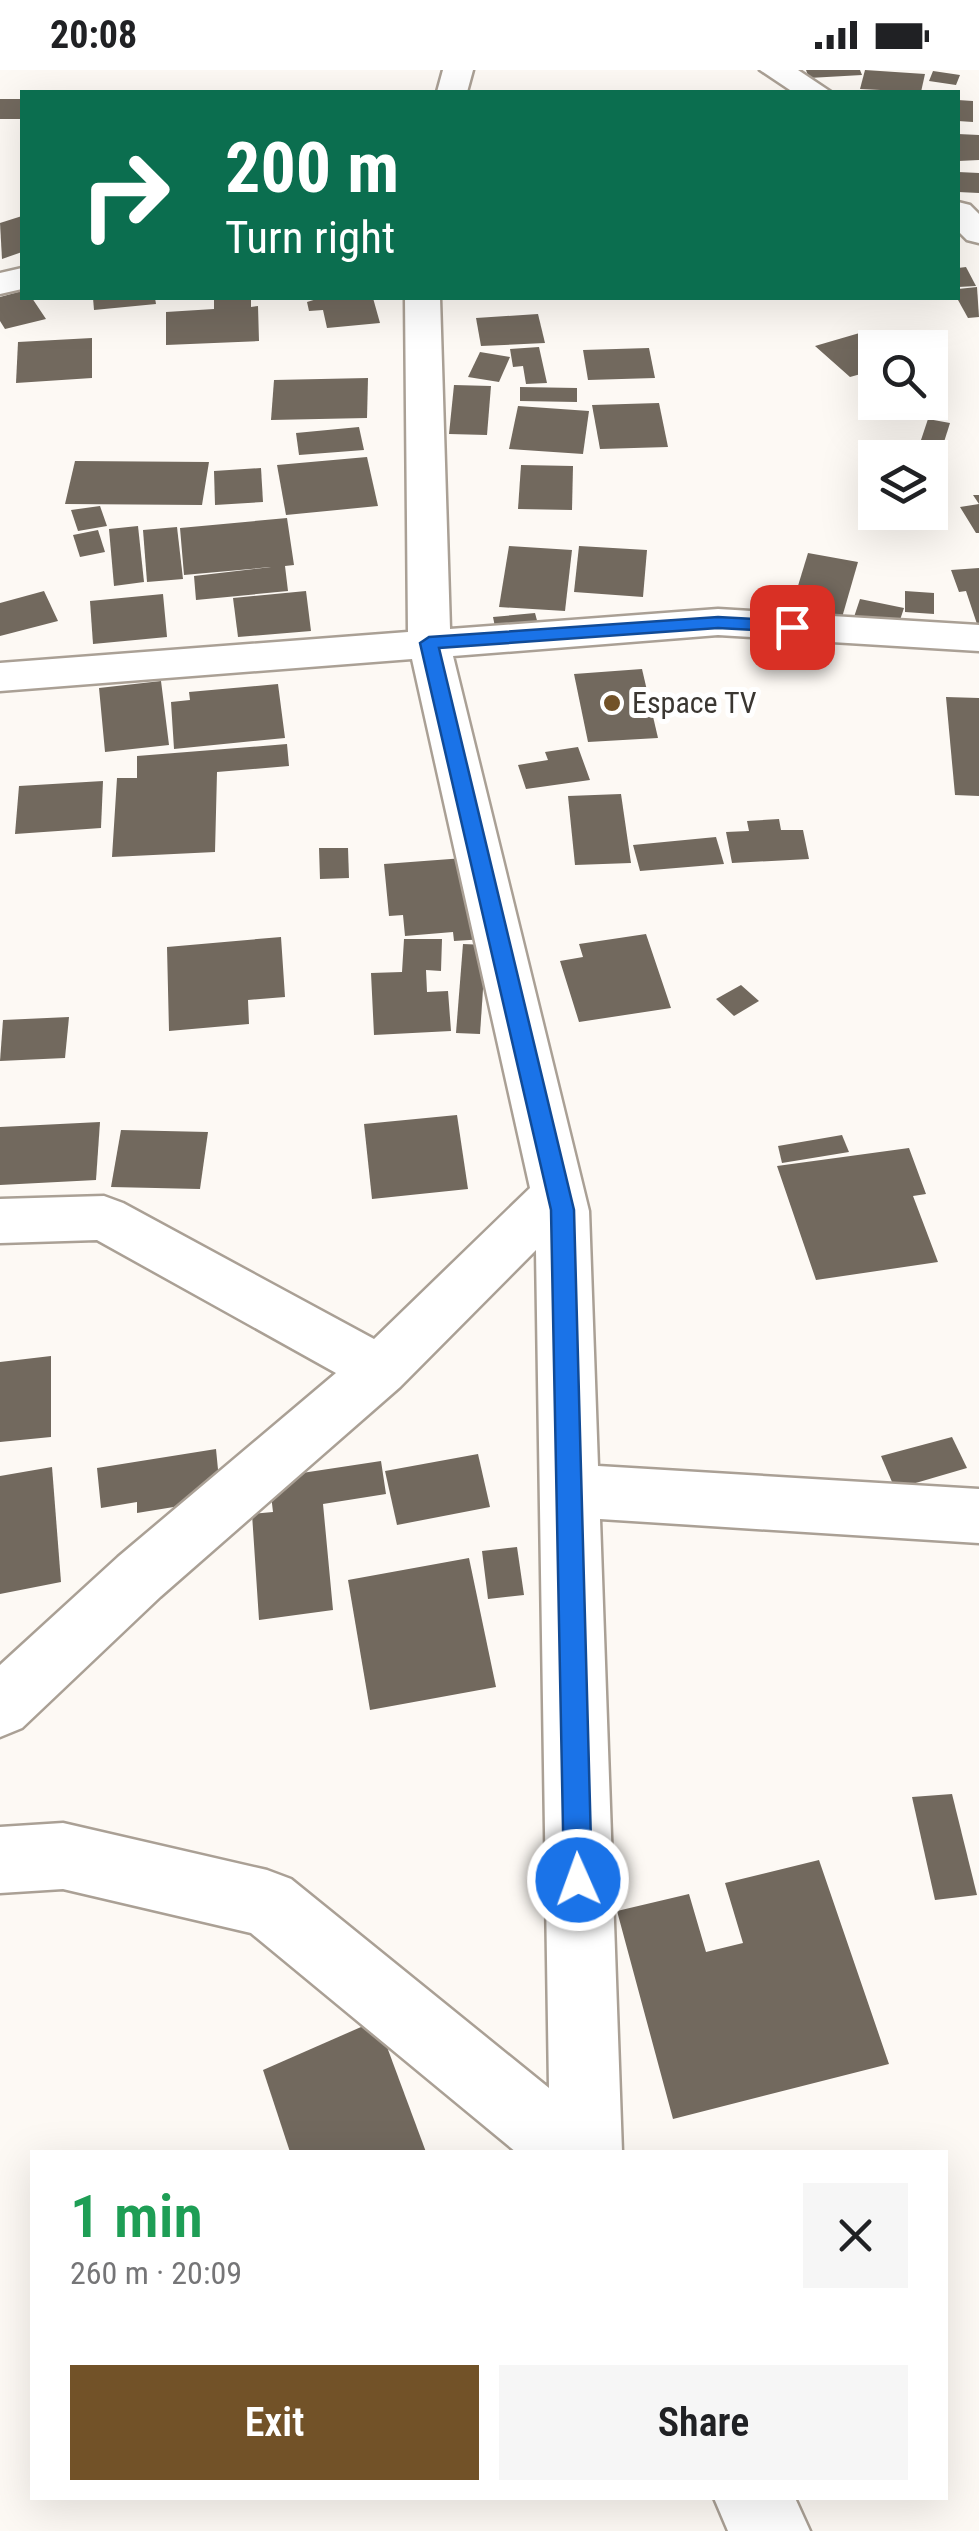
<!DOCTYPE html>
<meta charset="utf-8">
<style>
body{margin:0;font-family:"Roboto Condensed",sans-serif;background:#f6f6f6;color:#202124;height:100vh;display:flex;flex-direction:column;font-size:38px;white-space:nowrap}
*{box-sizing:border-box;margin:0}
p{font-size:32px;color:#757577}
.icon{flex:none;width:55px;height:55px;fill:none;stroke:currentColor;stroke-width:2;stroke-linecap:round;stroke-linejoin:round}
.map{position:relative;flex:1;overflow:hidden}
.sheet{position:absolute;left:30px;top:2080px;width:918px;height:350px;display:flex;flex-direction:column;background:#fff;border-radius:0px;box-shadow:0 10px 40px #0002}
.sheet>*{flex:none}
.guide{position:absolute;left:20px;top:20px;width:940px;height:210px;border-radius:0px;box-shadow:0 10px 40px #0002;background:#0b6e4f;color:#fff;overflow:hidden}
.controls{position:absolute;left:858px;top:260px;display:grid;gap:20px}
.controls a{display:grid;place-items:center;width:90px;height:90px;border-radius:0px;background:#fff;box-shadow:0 10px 40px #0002;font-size:50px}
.pin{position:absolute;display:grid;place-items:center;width:85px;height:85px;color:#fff;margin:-42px;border-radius:20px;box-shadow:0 5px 15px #0006}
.me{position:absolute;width:110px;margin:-55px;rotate:358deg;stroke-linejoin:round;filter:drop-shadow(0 0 8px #0008)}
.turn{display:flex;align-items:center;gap:35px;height:210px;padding:0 40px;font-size:45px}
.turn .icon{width:130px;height:130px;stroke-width:2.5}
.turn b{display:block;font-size:70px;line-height:85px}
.round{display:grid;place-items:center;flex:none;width:105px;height:105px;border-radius:0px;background:#f6f6f6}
.overview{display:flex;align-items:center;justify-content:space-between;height:170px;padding:0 40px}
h1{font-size:60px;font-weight:600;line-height:75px;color:#1e9e55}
.button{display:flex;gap:20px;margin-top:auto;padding:20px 40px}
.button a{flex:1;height:115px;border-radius:0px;background:#725228;color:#fff;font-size:40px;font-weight:600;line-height:115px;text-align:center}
.button a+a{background:#f6f6f6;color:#202124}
.status{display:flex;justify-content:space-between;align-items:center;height:70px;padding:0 50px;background:#fff;direction:ltr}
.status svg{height:28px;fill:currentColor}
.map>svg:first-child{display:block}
.building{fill:#72695e}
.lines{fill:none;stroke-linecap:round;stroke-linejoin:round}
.minor-casing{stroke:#aaa095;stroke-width:5}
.minor{fill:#fff;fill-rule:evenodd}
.route{fill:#1a73e8;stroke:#114b97;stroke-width:2.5}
.poi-dot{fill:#725228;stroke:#fff;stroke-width:4}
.labels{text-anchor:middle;stroke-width:10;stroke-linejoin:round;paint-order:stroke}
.far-poi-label{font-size:30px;fill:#3a3631;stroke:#fff;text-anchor:start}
</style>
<div class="status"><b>20:08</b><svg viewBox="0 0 49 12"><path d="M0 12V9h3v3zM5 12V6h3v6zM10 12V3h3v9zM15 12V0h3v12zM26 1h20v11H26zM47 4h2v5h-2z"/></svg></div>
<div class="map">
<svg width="979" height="2461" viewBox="0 0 979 2461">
<rect width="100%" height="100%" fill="#fdf9f4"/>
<g class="building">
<path d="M806 0H860L862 5 809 8Z"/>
<path d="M865 0 925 4 921 22 860 19Z"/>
<path d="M933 1 960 5 956 15 929 11Z"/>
<rect x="0" y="29" width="22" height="20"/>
<path d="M958 30 973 31V52L958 51Z"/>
<path d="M958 64 979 65V90L958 91Z"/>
<path d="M958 102 979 103V123L958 122Z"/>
<path d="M22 146V182L2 189 0 153Z"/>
<path d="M966 197 976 216 958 217V198Z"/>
<path d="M977 217 979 247 968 248 958 230V219Z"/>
<path d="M22 221V228H32L46 249 5 259 0 251V227Z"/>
<path d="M93 228H155L156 234 94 240Z"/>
<path d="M214 228H251V237L258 236 259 271 166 275V242L214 239Z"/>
<path d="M320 228H373L380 253 327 258 323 240 309 241 307 232Z"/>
<path d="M538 244 545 273 481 276 476 248Z"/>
<path d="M863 262 880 278H875V300L850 307 815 276Z"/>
<path d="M92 268V308L16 313 18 272Z"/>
<path d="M539 277 547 313 526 314 523 296 513 297 510 279Z"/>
<path d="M649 278 655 308 588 310 583 280Z"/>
<path d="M480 282 510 287 499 312 468 307Z"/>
<path d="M368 308 367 348 271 350 274 310Z"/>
<path d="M454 315 491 316 487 365 449 364Z"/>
<path d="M520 317 577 318V332L520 331Z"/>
<path d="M659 333 668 377 600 379 592 335Z"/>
<path d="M518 336 589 341 583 384 509 379Z"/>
<path d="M928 349 950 353 938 391 915 388Z"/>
<path d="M359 357 364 380 299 385 296 363Z"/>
<path d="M367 387 378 436 286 445 277 395Z"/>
<path d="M75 391 209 392 202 435 65 434Z"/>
<path d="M521 395 573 396 572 440 518 439Z"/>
<path d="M261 398 263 432 215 435 214 401Z"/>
<path d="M973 425H979V463H976L960 437 979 434Z"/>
<path d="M100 436 107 456 78 461 71 440Z"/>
<path d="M287 448 294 495 285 496 288 521 196 530 194 506 271 497 184 505 180 458Z"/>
<path d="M138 456 144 512 114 516 109 459Z"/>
<path d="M177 457 183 509 147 512 143 460Z"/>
<path d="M98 460 105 482 80 487 73 465Z"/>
<path d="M509 476 572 480 565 541 499 537Z"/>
<path d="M579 476 647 480 643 527 574 522Z"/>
<path d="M808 483 858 492 841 551 790 542Z"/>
<path d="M979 498V557H978L966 521 959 522 951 500Z"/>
<path d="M44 521 58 551 0 566V533Z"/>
<path d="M306 521 311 561 238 567 233 528Z"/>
<path d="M905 521 934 523V544L905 542Z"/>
<path d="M163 524 167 567 93 574 90 531Z"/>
<path d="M860 529 904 538 897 559 853 550Z"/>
<path d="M535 543 539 558 496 562 493 547Z"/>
<path d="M642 599 658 668 588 672 574 604Z"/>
<path d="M161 611 169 675 105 682 99 618Z"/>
<path d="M278 614 285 668 174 679 171 632 190 630 189 622Z"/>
<path d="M946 627 979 628V726L955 725Z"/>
<path d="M287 674 289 696 217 702 215 782 112 787 117 708H137V686Z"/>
<path d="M578 677 590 710 526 719 518 695 548 690 545 682Z"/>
<path d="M103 711 101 758 15 764 19 716Z"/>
<path d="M621 724 631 793 575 795 568 726Z"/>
<path d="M779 749 781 760H803L809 789 732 793 726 762 749 761 747 751Z"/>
<path d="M716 767 724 794 640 801 633 775Z"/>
<path d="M319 778H348L349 808 320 809Z"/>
<path d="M464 788 485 869 454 871 453 862 405 866 403 845 389 846 384 794Z"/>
<path d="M646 864 671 938 579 952 560 891 583 887 579 874Z"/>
<path d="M281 867 285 927 248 930 249 954 169 961 167 877Z"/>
<path d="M404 869H442L441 901 426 900 427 922 448 921 451 961 374 965 371 903 402 902Z"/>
<path d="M463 874 486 875 480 964 456 963Z"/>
<path d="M741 915 759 931 734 946 716 929Z"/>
<path d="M69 947 65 988 0 991 3 950Z"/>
<path d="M457 1045 468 1119 372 1129 364 1054Z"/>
<path d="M100 1052 96 1110 0 1115V1057Z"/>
<path d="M121 1060 208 1062 200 1119 111 1117Z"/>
<path d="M842 1065 849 1082 782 1093 778 1076Z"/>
<path d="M909 1078 926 1124 913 1126 938 1192 816 1210 777 1096Z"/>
<path d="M51 1286V1367L0 1372V1292Z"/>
<path d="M952 1367 967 1398 895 1419 881 1386Z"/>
<path d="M216 1379 220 1420 191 1424 192 1434 137 1443V1432L101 1438 97 1398Z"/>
<path d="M478 1384 490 1437 397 1455 385 1401Z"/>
<path d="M381 1391 386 1424 323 1434 333 1540 259 1550 252 1444 273 1442 269 1408Z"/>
<path d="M52 1397 61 1512 0 1524V1406Z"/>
<path d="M517 1477 524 1525 488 1529 482 1481Z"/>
<path d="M469 1488 496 1617 370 1640 348 1510Z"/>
<path d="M952 1724 977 1825 935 1830 912 1727Z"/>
<path d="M819 1790 889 1994 673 2049 617 1841 689 1824 706 1882 743 1873 725 1813Z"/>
<path d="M377 1950 426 2082H290L263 2000Z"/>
</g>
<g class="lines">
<defs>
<g id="minor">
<path d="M443 0H473L467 22H437Z"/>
<path d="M760 0H798L831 22H793Z"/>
<path d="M958 132 970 135 979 144V173L967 170 958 161Z"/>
<path d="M22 198V219L0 224V203Z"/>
<path d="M405 228H440L450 559 718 539 979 555V581L718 565 453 586 589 1141 598 1396 979 1419V1473L600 1449 622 2082H516L251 1863 63 1819 0 1823V1757L63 1753 267 1800 291 1809 549 2018 536 1180 400 1317 160 1527 22 1658 0 1667V1595L118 1487 336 1303 97 1170 0 1173V1129L104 1126 123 1133 374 1269 530 1118 412 589 0 621V593L408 562Z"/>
<path d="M714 2428H795L810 2461H728Z"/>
</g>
</defs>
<use href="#minor" class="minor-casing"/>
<use href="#minor" class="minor"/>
</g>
<path class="route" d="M718 547 792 551 801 557 792 562 718 558 439 578 574 1140 592 1810 588 1820 578 1824 568 1820 564 1810 551 1140 420 573 429 567Z"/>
<circle class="poi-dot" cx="612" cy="633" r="10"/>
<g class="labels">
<g class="far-poi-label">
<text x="632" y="643">Espace TV</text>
</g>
</g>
</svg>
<div class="controls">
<a><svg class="icon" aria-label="search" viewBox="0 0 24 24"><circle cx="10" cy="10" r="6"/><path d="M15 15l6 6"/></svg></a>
<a><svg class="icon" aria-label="layers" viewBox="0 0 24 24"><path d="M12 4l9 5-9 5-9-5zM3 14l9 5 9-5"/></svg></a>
</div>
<div class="pin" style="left:792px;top:557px;background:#d93025"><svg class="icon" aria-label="arrive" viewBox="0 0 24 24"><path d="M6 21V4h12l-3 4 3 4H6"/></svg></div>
<svg class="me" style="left:578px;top:1810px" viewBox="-20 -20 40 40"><circle r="17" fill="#1a73e8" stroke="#fff" stroke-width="3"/><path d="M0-11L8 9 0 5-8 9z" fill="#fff"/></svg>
<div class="guide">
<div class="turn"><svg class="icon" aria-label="right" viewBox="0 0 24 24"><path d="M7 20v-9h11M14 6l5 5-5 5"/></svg><div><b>200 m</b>Turn right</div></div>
</div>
<section class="sheet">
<div class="overview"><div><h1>1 min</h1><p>260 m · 20:09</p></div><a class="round"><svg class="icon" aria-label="close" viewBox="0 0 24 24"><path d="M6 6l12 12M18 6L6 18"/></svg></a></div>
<div class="button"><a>Exit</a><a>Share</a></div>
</section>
</div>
